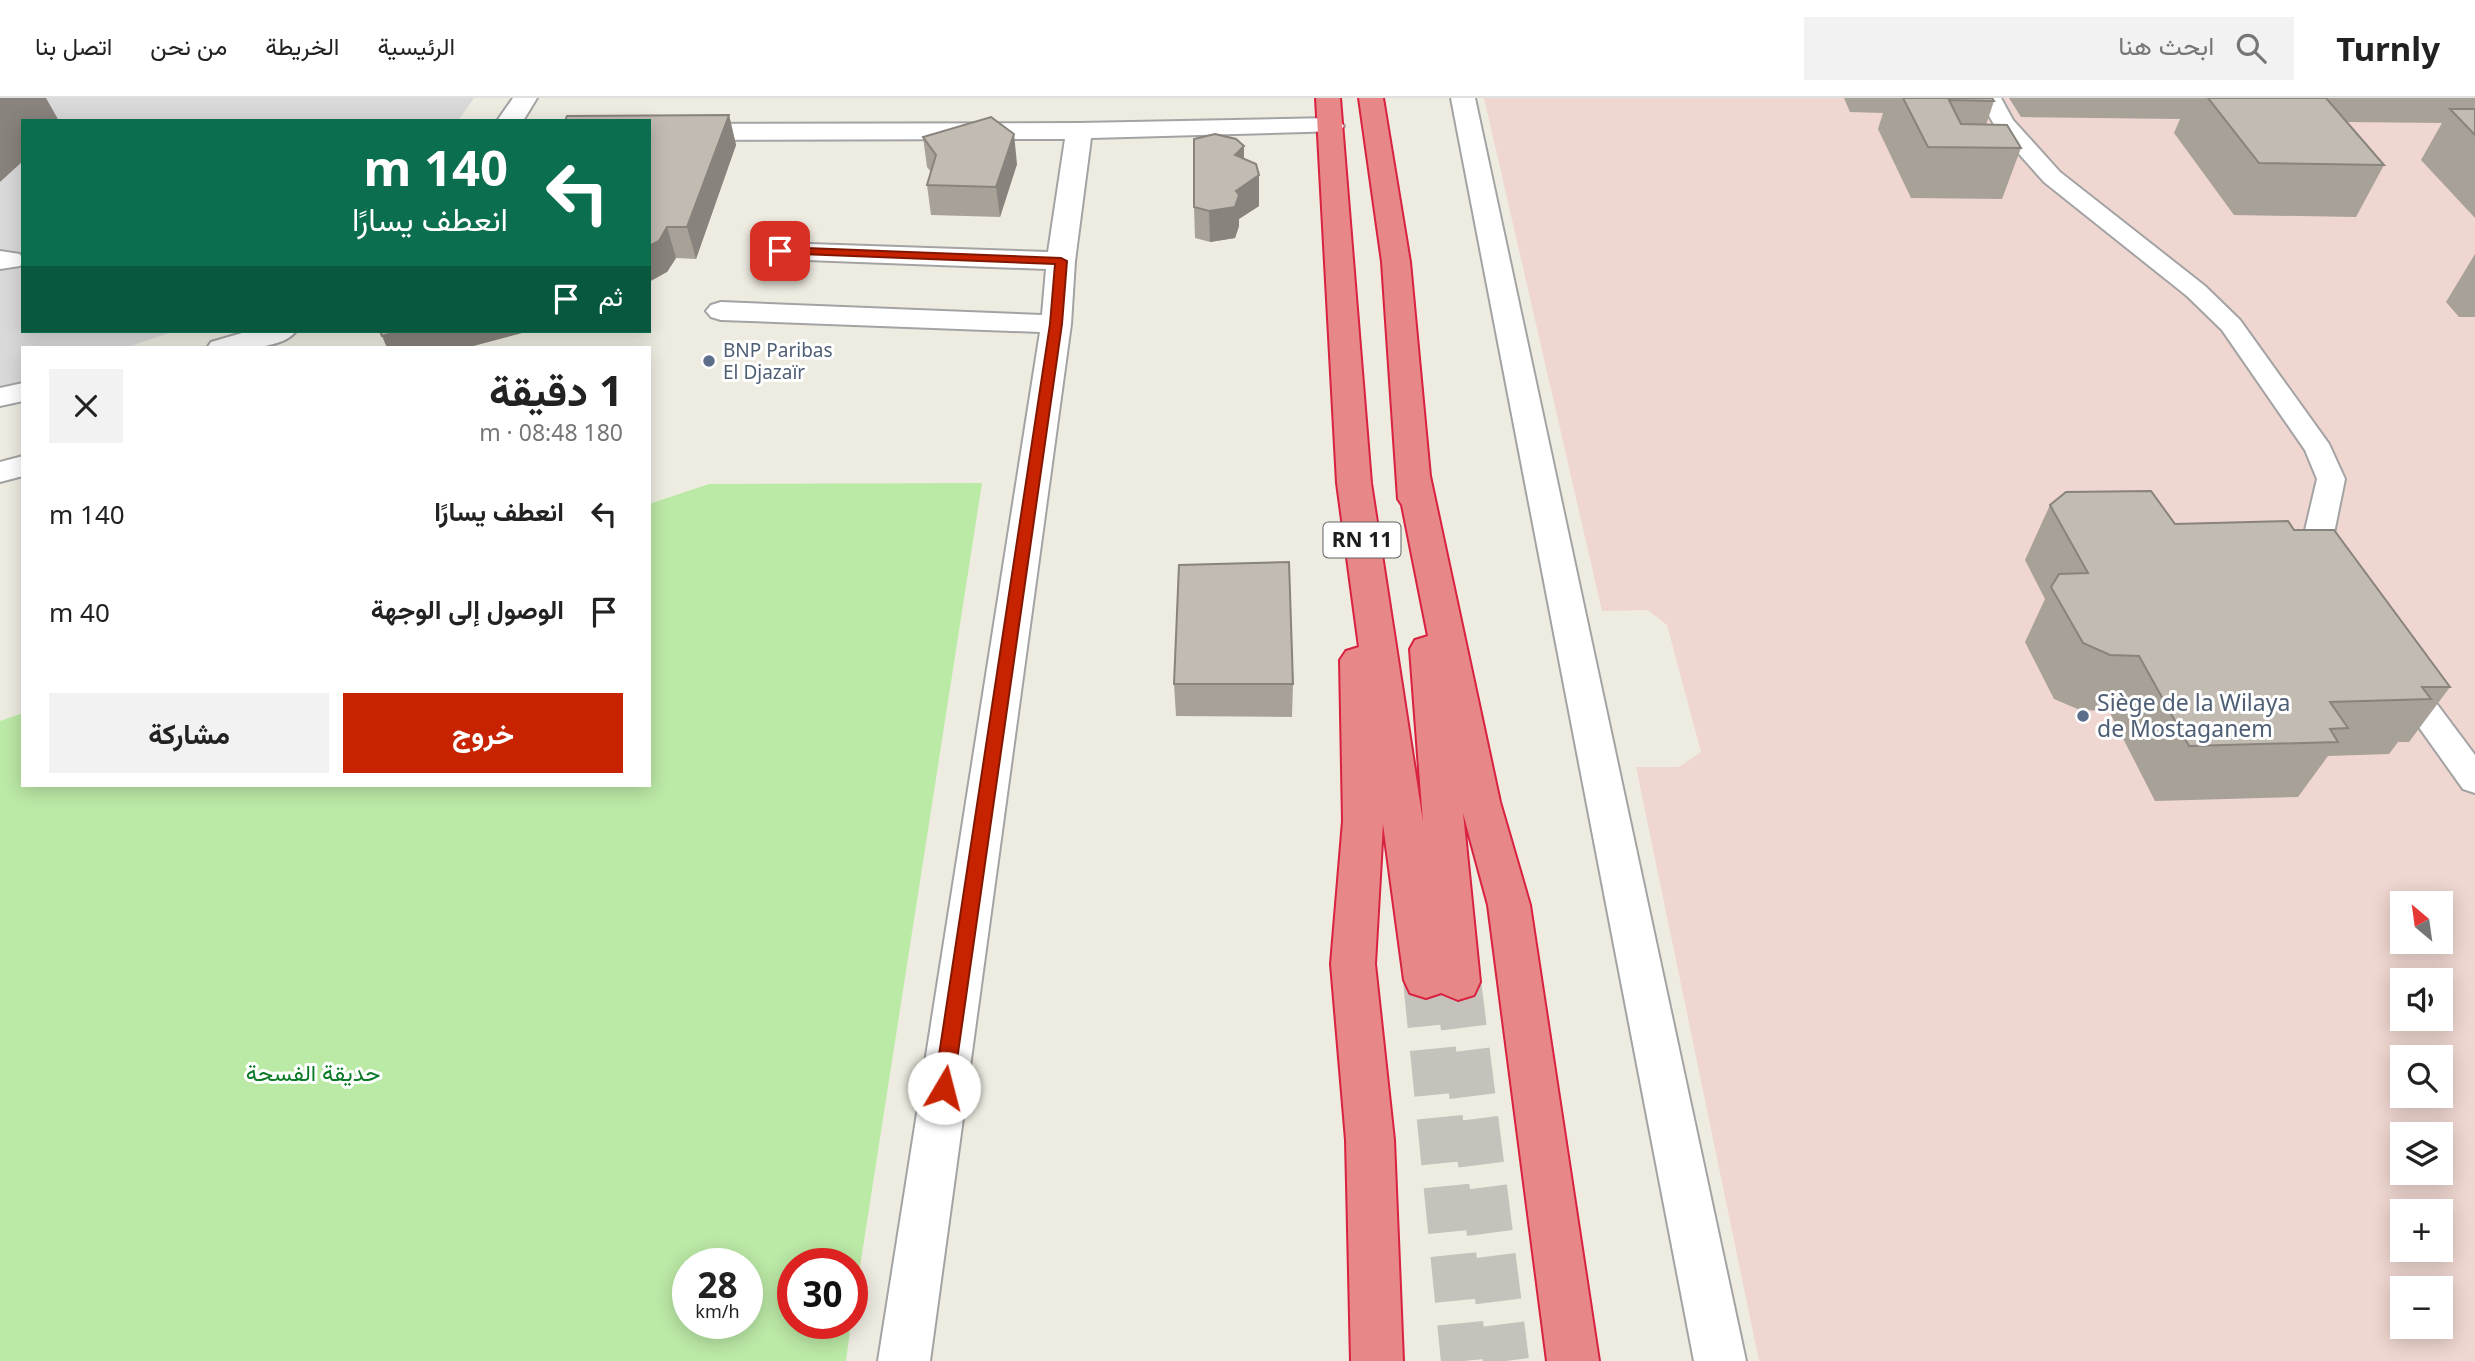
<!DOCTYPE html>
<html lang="ar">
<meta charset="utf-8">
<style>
body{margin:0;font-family:"Noto Sans",Vazirmatn,sans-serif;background:#f2f2f2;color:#222;direction:rtl;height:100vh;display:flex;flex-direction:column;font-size:26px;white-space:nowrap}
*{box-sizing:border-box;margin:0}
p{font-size:23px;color:#767676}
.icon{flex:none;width:38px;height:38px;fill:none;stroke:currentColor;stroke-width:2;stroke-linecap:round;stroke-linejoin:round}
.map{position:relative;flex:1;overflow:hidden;direction:ltr}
.drawer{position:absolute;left:21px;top:248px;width:630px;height:441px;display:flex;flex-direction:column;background:#fff;border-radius:0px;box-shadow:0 4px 18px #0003;direction:rtl}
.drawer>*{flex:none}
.banner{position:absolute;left:21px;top:21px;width:630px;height:214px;border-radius:0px;box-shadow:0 4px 18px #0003;direction:rtl;background:#0b6e4f;color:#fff;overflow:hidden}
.needle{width:46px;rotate:331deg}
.buttons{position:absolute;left:2390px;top:793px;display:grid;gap:14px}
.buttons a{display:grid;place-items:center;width:63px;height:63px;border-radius:0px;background:#fff;box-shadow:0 4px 18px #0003;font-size:35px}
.speed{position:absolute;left:672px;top:1150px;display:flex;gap:14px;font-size:35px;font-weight:700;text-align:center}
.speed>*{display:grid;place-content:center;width:91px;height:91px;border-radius:50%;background:#fff;box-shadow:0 4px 18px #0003;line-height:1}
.speed small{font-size:18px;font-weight:400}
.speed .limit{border:10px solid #d22;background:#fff;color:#111}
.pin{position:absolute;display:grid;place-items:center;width:60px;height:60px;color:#fff;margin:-30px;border-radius:14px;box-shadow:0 4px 10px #0006}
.me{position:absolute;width:77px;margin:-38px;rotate:8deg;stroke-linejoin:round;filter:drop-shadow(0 0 5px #0008)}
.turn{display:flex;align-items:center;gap:24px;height:147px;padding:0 28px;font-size:32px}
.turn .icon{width:91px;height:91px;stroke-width:2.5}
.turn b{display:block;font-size:49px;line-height:60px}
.then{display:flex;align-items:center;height:66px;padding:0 28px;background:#0003;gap:14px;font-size:26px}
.round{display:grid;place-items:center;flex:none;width:74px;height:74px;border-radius:0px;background:#f2f2f2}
.headline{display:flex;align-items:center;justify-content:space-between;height:119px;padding:0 28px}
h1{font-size:42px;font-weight:700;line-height:52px}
.primary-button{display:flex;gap:14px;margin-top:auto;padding:14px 28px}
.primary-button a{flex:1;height:80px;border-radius:0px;background:#c82300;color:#fff;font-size:28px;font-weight:700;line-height:80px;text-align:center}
.primary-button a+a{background:#f2f2f2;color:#222}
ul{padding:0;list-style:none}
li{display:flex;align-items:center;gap:21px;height:98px;padding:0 28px}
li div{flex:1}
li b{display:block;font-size:26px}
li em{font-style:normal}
header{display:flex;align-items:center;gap:42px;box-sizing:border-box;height:98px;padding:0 35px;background:#fff;border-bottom:2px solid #e0e0e0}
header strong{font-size:33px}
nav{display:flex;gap:38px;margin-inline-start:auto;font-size:24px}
.search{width:490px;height:63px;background:#f2f2f2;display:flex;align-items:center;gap:18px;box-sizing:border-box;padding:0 24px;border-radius:0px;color:#767676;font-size:26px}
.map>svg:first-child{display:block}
.residential{fill:#dad9d9}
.commercial{fill:#efd6d0;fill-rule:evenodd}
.grass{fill:#bbe9a6;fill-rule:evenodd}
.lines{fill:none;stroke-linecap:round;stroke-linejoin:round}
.highway-tunnel{stroke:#c4c2ba;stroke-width:46;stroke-dasharray:46 23;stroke-linecap:butt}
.lane-casing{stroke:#a3a3a3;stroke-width:4}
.street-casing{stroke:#a3a3a3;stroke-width:4}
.highway-casing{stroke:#d92140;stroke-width:4}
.lane{fill:#fff;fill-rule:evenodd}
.street{fill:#fff;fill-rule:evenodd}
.highway{fill:#e78788;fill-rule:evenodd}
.wall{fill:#a7a198}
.shaded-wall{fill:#88837c}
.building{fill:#c2bbb1;stroke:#88837c;stroke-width:2}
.route{fill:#c82300;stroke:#821700;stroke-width:2}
.service-dot{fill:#5c6f8a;stroke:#fff;stroke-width:2.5}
.labels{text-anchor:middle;stroke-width:6;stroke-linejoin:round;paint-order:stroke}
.far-service-label{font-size:19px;fill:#4e5e75;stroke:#fff;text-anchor:start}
.shield{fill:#fff;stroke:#606060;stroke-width:2}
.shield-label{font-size:21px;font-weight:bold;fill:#1c1c1c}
.service-label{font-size:23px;fill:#4e5e75;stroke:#fff;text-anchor:start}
.park-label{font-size:23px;fill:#0a7a27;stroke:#fff}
</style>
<header>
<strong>Turnly</strong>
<div class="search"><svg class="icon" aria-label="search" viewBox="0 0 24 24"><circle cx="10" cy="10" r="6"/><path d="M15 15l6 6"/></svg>ابحث هنا</div>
<nav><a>الرئيسية</a><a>الخريطة</a><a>من نحن</a><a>اتصل بنا</a></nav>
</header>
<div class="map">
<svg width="2475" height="1263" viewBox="0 0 2475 1263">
<rect width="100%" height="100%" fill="#eeece1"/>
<path class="residential" d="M0 0H474L458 23H23V233H175L125 250H23V286L0 294Z"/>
<path class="commercial" d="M1484 0H2475V1263H1759L1636 669H1679L1701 654 1667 527 1648 512 1602 513ZM2403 805H2441V844H2403ZM2403 882H2441V920H2403ZM2403 959H2441V998H2403ZM2403 1036H2441V1074H2403ZM2403 1113H2441V1152H2403ZM2403 1190H2441V1228H2403Z"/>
<path class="grass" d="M982 385 852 1220V1166H793V1225H851L846 1263H0V623L23 615V688H649V406L709 386ZM688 1166H747V1225H688Z"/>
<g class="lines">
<g class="highway-tunnel">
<path d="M1426 882 1464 1263"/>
<path d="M1458 884 1506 1263"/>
</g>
<defs>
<g id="lane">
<path d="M1979 0H2001L2013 22 2060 74 2205 188 2240 222 2329 346 2345 381 2332 445 2340 476 2336 483 2325 486 2314 483 2302 445 2317 381 2305 352 2222 232 2187 198 2044 84 1996 30Z"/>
<path d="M2402 571 2413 574 2475 657V695L2463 691 2391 590 2386 582 2391 574Z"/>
</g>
<g id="street">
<path d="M513 0H537L523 23H497Z"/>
<path d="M1451 0H1475L1746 1263H1694Z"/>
<path d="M1331 20 1340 23 1344 28 1340 33 1091 40 1075 163 1071 226 930 1263H878L1040 234 721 222 711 219 706 213 711 207 721 204 1042 217 1046 171 780 161 770 159 766 153 770 147 780 145 1048 154 1065 41 649 42V26L1079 25Z"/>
<path d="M0 153 20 156 23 164 20 168 0 171Z"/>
<path d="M249 233H296C282 253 229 251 207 250L211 244Z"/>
<path d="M23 285V303L0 308V290Z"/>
<path d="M23 358V378L0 384V364Z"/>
</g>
<path id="highway" d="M1316 0H1340L1371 385 1423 724 1410 551 1415 542 1428 538 1402 407 1398 401 1382 164 1359 0H1383L1410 164 1430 378 1500 704 1530 807 1599 1263H1547L1488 807 1463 715 1480 884 1474 897 1458 902 1441 895 1426 900 1410 895 1404 882 1383 726 1375 866 1394 1042 1403 1263H1351L1346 1042 1331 866 1343 723 1340 562 1346 553 1359 549 1337 385Z"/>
</defs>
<use href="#lane" class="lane-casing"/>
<use href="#street" class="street-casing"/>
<use href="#highway" class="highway-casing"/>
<use href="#lane" class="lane"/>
<use href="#street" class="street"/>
<use href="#highway" class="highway"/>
</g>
<g class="wall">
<path d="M1844 0H1992L1994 3 1986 27 2021 50 2002 101 1911 100 1878 31 1883 15 1850 14Z"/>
<path d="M2009 0H2475V120L2421 62 2442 25 2346 24 2384 67 2356 119 2234 117 2174 35 2180 21 2021 19Z"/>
<path d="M729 17 736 47 696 161 676 160 667 174 649 23Z"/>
<path d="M923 39 1017 66 1000 119 931 117 927 87 931 74 927 69Z"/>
<path d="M1244 48V61L1259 108 1239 121V128L1235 140 1210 144 1195 140 1194 109Z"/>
<path d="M2475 156V219H2459L2446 204Z"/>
<path d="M2050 407 2175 426 2294 432 2450 589 2409 644H2398L2389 656 2328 658 2298 699 2155 703 2109 613 2080 612 2054 601 2025 544 2045 501 2025 462Z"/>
<path d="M1174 586H1293L1292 619 1176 618Z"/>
</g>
<g class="shaded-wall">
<path d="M0 0H46L59 23H23V63L0 84Z"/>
<path d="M729 17 736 47 696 161 687 129Z"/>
<path d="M1014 36 1017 66 1000 119 996 89Z"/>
<path d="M1244 48V78L1235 57Z"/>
<path d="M1259 77V108L1239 121V128L1235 140 1210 144 1209 113 1236 93Z"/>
<path d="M667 129 676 160 667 174 649 184V148Z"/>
<path d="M401 233H530L466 250H387L382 238Z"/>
</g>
<g class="building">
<path d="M1903 0H1992L1994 3 1949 2 1961 26 2007 27 2021 50 1928 49Z"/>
<path d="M2208 0H2326L2384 67 2259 65Z"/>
<path d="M2450 11H2475V37Z"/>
<path d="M729 17 687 129H667L659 143 649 148V23H565L567 18Z"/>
<path d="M991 19 1014 36 996 89 927 87 936 57 923 39Z"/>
<path d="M1215 36 1236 41 1244 48 1235 57 1256 66 1259 77 1236 93 1239 97 1235 109 1209 113 1194 109V41Z"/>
<path d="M380 233H401L382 238Z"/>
<path d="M2151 393 2175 426 2288 423 2294 432H2334L2450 589H2422L2431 601 2330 604 2348 630 2330 631 2338 644 2189 648 2139 558 2110 557 2083 545 2051 489 2059 476 2088 475 2050 407 2066 394Z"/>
<path d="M1289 464 1293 586H1174L1179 467Z"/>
</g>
<path class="route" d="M780 149 1061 160 1067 163 1062 226 953 990 950 996 944 999 937 996 934 990 1050 226 1055 166 775 155 774 153Z"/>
<g class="service-dot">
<circle cx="709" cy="263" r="7"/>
<circle cx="2083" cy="618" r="7"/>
</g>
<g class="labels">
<g class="far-service-label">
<text x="723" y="259">BNP Paribas<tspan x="723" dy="22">El Djazaïr</tspan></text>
</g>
<rect class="shield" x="1323.5" y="424.5" width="77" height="35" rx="5"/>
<g class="shield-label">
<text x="1362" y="449">RN 11</text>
</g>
<g class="service-label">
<text x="2097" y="613">Siège de la Wilaya<tspan x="2097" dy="26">de Mostaganem</tspan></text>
</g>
<g class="park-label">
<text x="313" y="983">حديقة الفسحة</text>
</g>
</g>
</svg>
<div class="buttons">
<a><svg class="needle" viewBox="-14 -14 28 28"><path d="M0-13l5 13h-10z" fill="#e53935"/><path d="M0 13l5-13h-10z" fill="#767676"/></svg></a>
<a><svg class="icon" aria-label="sound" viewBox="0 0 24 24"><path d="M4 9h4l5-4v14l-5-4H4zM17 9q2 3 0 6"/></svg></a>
<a><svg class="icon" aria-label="search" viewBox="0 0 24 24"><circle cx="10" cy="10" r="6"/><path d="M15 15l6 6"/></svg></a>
<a><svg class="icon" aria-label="layers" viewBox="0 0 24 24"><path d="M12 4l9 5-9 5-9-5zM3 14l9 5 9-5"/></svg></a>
<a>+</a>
<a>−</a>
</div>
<div class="speed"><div>28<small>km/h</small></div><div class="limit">30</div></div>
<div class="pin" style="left:780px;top:153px;background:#d93025"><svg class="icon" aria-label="arrive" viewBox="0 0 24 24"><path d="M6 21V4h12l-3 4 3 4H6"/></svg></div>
<svg class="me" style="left:944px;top:990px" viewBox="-20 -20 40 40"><circle r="19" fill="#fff"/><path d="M0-13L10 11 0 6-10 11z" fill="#c82300"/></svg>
<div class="banner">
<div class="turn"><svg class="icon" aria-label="left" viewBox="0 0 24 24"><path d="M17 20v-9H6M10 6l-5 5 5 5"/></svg><div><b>140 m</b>انعطف يسارًا</div></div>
<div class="then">ثم<svg class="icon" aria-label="arrive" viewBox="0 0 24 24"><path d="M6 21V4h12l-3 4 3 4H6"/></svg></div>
</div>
<section class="drawer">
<div class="headline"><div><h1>1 دقيقة</h1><p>180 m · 08:48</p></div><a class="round"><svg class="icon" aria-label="close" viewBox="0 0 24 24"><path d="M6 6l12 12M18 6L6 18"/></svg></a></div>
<ul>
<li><svg class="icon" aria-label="left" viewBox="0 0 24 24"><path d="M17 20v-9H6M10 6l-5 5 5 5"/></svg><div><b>انعطف يسارًا</b></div><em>140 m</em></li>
<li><svg class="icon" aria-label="arrive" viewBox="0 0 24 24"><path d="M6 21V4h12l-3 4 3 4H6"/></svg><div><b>الوصول إلى الوجهة</b></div><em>40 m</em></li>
</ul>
<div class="primary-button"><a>خروج</a><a>مشاركة</a></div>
</section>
</div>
